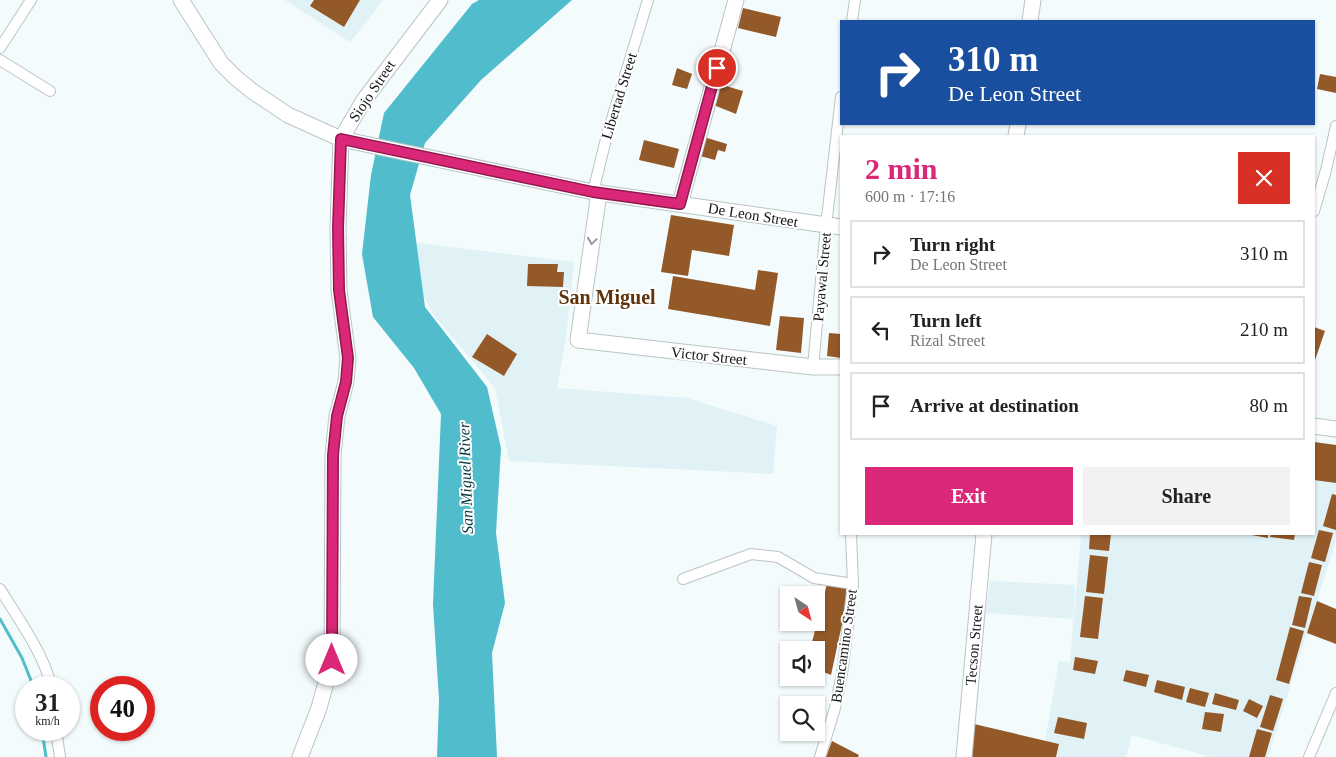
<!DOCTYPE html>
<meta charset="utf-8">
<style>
body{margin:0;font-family:"Times New Roman",serif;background:#f2f2f2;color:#222;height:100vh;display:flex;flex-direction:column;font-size:19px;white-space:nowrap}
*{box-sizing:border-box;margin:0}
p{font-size:16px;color:#767676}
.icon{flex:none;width:28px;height:28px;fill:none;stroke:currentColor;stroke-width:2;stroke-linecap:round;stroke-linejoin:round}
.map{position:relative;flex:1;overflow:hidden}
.side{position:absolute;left:840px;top:135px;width:475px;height:400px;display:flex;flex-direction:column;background:#fff;border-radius:0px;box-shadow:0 1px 4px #0004}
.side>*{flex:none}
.guide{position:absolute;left:840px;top:20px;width:475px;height:105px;border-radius:0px;box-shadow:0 1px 4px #0004;background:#1a4fa0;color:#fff;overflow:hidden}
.needle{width:32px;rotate:144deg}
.controls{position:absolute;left:780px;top:586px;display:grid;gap:10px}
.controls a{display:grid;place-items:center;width:45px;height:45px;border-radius:0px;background:#fff;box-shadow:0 1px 4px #0004;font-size:25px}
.speed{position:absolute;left:15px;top:676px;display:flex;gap:10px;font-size:25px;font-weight:700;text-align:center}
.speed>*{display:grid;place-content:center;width:65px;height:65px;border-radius:50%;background:#fff;box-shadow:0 1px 4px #0004;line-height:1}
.speed small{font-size:12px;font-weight:400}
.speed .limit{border:8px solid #d22;background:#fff;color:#111}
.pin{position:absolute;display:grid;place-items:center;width:42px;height:42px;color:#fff;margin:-21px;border:2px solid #fff;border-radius:50%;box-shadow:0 1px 5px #0007}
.me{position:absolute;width:55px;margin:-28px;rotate:0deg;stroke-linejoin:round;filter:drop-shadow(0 0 4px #0008)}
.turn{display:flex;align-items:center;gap:18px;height:105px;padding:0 25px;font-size:22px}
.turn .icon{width:65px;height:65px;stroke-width:2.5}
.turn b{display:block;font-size:35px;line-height:42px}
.round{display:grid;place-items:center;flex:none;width:52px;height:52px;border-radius:0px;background:#f2f2f2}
.summary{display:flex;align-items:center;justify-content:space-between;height:85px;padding:0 25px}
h1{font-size:30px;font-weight:800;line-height:38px;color:#db2777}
.button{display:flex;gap:10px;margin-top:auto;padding:10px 25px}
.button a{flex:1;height:58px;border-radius:0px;background:#db2777;color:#fff;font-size:20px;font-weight:800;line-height:58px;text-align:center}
.button a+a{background:#f2f2f2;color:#222}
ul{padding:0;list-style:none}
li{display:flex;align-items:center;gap:15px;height:68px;margin:0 10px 8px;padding:0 15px;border:2px solid #e0e0e0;border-radius:0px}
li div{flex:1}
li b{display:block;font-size:19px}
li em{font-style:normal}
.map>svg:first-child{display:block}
.built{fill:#e0f2f5}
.water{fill:#51bdcc}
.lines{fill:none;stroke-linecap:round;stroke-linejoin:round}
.stream{stroke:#51bdcc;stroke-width:3}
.building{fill:#945928}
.street-casing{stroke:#bbc4c5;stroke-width:12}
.secondary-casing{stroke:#bbc4c5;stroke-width:17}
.street{stroke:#fff;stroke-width:10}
.secondary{stroke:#fff;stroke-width:15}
.oneway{stroke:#969798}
.route-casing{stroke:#8e194d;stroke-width:12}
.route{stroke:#db2777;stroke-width:9}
.labels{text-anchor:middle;stroke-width:4;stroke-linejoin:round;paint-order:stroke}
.street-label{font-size:15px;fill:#151819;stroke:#fff}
.water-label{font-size:16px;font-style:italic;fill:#043940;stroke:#fff}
.district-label{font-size:20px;font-weight:bold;fill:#5f340d;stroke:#fff}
</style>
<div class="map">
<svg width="1336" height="757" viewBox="0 0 1336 757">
<rect width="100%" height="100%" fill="#f3fbfd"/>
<g class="built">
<path d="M285 0H383L350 42Z"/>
<path d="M409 242 574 262 566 338 557 388 687 398 777 426 773 474 509 461 495 388 433 314 418 287Z"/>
<path d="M1314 441 1336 445V540L1268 757H1211L1132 735 1126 757H1056L1059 744 1045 741 1059 661 1070 662 1081 534H1314Z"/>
<path d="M990 581 1075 585 1073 619 986 613Z"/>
</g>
<path class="water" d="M479 0H572L481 80 425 143 410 195 425 307 487 387 501 448 496 533 505 603 492 653 497 757H437L439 700 433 604 441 414 414 368 373 317 362 254 371 175 384 113 472 4Z"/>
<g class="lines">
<g class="stream">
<path d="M0 619 22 658 34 688"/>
<path d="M42 730 46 757"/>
</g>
</g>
<g class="building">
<path d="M314 0H360L344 27 310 6Z"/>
<path d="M743 8 781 17 776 37 738 28Z"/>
<path d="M677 68 692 74 687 89 672 85Z"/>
<path d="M1320 74 1336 77V93L1317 89Z"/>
<path d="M719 84 743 91 736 114 711 104Z"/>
<path d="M704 137 727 144 725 152 718 150 715 160 700 156Z"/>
<path d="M644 140 679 149 674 168 639 160Z"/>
<path d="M671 215 734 225 729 256 692 250 688 276 661 272Z"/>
<path d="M528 264H558L557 272H564L563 287 527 286Z"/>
<path d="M758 270 778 273 770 326 668 309 673 276 755 290Z"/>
<path d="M780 316 804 318 801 353 776 350Z"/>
<path d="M1314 327 1325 331 1314 363Z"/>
<path d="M829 333 841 334V358L827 356Z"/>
<path d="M487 334 517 354 504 376 472 357Z"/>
<path d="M1314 442 1336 445V483L1314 480Z"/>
<path d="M1332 494 1336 495V530L1323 526Z"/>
<path d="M1319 530 1333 533 1325 562 1311 558Z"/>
<path d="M1090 534H1111L1109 551 1089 549Z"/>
<path d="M1246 534H1268V538Z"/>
<path d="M1271 534H1295L1294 540 1270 537Z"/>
<path d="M1090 555 1108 557 1104 594 1086 592Z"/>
<path d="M1309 562 1322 565 1314 596 1301 593Z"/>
<path d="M827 584 850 587 831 675 816 669V650H810Z"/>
<path d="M1085 596 1103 598 1098 639 1080 637Z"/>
<path d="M1299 596 1312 598 1305 628 1292 625Z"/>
<path d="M1317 601 1336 609V644L1307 633Z"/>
<path d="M1290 627 1304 631 1289 684 1276 680Z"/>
<path d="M1075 657 1098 661 1095 674 1073 670Z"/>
<path d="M1126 670 1149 675 1146 687 1123 681Z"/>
<path d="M1157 680 1185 687 1182 700 1154 692Z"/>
<path d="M1190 688 1209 693 1205 707 1186 702Z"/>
<path d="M1215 693 1239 700 1236 710 1212 704Z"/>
<path d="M1270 695 1283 699 1273 731 1260 727Z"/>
<path d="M1249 699 1263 706 1257 718 1243 711Z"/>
<path d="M1205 712 1224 714 1221 732 1202 729Z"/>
<path d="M1058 717 1087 723 1084 739 1054 733Z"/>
<path d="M974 724 1059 744 1056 757H972Z"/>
<path d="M1257 729 1272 733 1265 757H1249Z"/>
<path d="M832 741 859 755 858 757H826Z"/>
</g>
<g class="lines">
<defs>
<g id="street">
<path d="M852 21 855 0"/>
<path d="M0 48 31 0"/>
<path d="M0 60 50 91"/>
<path d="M593 192 607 135 648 0"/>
<path d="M1314 211 1326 170 1336 126"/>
<path d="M813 367 826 226 841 97"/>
<path d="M683 579 751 554 778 557 814 578 853 584"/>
<path d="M0 589C16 615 47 658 51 688"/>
<path d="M56 730 60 757"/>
<path d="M820 757 835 708 842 674 853 584 851 534"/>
<path d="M1309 757 1336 693"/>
</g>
<g id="secondary">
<path d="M181 0 221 63 236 78 252 91 288 115 341 139 593 192 841 227"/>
<path d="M1030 21 1033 0"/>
<path d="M1016 136 1018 124"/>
<path d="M599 193 578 340 813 367H841"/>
<path d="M680 204 736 0"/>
<path d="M1314 426 1336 429"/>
<path d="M300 757 319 708 332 660 333 455 337 416 346 382 348 358 339 290 338 228 341 139 364 100 440 0"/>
<path d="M964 757 984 534"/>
</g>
</defs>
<use href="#street" class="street-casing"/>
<use href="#secondary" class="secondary-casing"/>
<use href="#street" class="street"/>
<use href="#secondary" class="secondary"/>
</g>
<defs><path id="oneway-chevron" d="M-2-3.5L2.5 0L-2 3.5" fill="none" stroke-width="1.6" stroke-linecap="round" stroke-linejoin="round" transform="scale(1.25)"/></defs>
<use class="oneway" href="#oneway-chevron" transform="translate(592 241) rotate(98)"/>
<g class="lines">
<defs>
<path id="route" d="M332 660 333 455 337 416 346 382 348 358 339 290 338 228 341 139 593 192 680 204 717 68"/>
</defs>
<use href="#route" class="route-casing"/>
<use href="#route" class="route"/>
</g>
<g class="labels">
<g class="street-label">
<text transform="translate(372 91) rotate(-56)" y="5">Siojo Street</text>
<text transform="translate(619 96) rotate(-73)" y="5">Libertad Street</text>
<text transform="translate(753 215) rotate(9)" y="5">De Leon Street</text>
<text transform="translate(822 277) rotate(-85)" y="5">Payawal Street</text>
<text transform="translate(709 356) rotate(6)" y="5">Victor Street</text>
<text transform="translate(974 645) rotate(-85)" y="5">Tecson Street</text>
<text transform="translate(844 646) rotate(-82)" y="5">Buencamino Street</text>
</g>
<g class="water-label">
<text transform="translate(465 478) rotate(-92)" y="6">San Miguel River</text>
</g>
<g class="district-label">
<text x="607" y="304">San Miguel</text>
</g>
</g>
</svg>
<div class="controls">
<a><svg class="needle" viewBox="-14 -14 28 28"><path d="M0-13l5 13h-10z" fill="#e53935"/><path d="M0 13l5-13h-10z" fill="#767676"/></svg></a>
<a><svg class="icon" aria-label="sound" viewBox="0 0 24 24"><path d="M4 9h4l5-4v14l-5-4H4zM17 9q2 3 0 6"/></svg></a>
<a><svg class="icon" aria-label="search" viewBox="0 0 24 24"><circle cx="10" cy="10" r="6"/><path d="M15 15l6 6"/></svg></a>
</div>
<div class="speed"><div>31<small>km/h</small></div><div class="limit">40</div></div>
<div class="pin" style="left:717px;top:68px;background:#d93025"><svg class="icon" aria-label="arrive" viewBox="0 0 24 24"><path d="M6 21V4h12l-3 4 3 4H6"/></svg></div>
<svg class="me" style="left:332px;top:660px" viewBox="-20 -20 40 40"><circle r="19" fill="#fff"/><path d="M0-13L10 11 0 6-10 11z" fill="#db2777"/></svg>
<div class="guide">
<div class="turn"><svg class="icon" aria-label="right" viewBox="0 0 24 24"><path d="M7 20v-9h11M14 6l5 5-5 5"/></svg><div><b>310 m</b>De Leon Street</div></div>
</div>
<section class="side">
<div class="summary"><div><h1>2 min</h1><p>600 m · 17:16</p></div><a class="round" style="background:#d93025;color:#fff"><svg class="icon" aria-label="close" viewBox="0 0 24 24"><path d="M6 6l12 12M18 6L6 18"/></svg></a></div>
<ul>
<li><svg class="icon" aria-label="right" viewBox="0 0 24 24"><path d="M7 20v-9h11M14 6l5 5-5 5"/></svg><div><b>Turn right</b><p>De Leon Street</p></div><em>310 m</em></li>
<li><svg class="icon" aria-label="left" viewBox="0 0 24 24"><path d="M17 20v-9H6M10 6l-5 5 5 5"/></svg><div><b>Turn left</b><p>Rizal Street</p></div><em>210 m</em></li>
<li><svg class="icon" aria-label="arrive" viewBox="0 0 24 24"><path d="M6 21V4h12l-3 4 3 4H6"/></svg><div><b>Arrive at destination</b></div><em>80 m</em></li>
</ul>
<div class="button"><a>Exit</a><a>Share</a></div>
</section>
</div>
